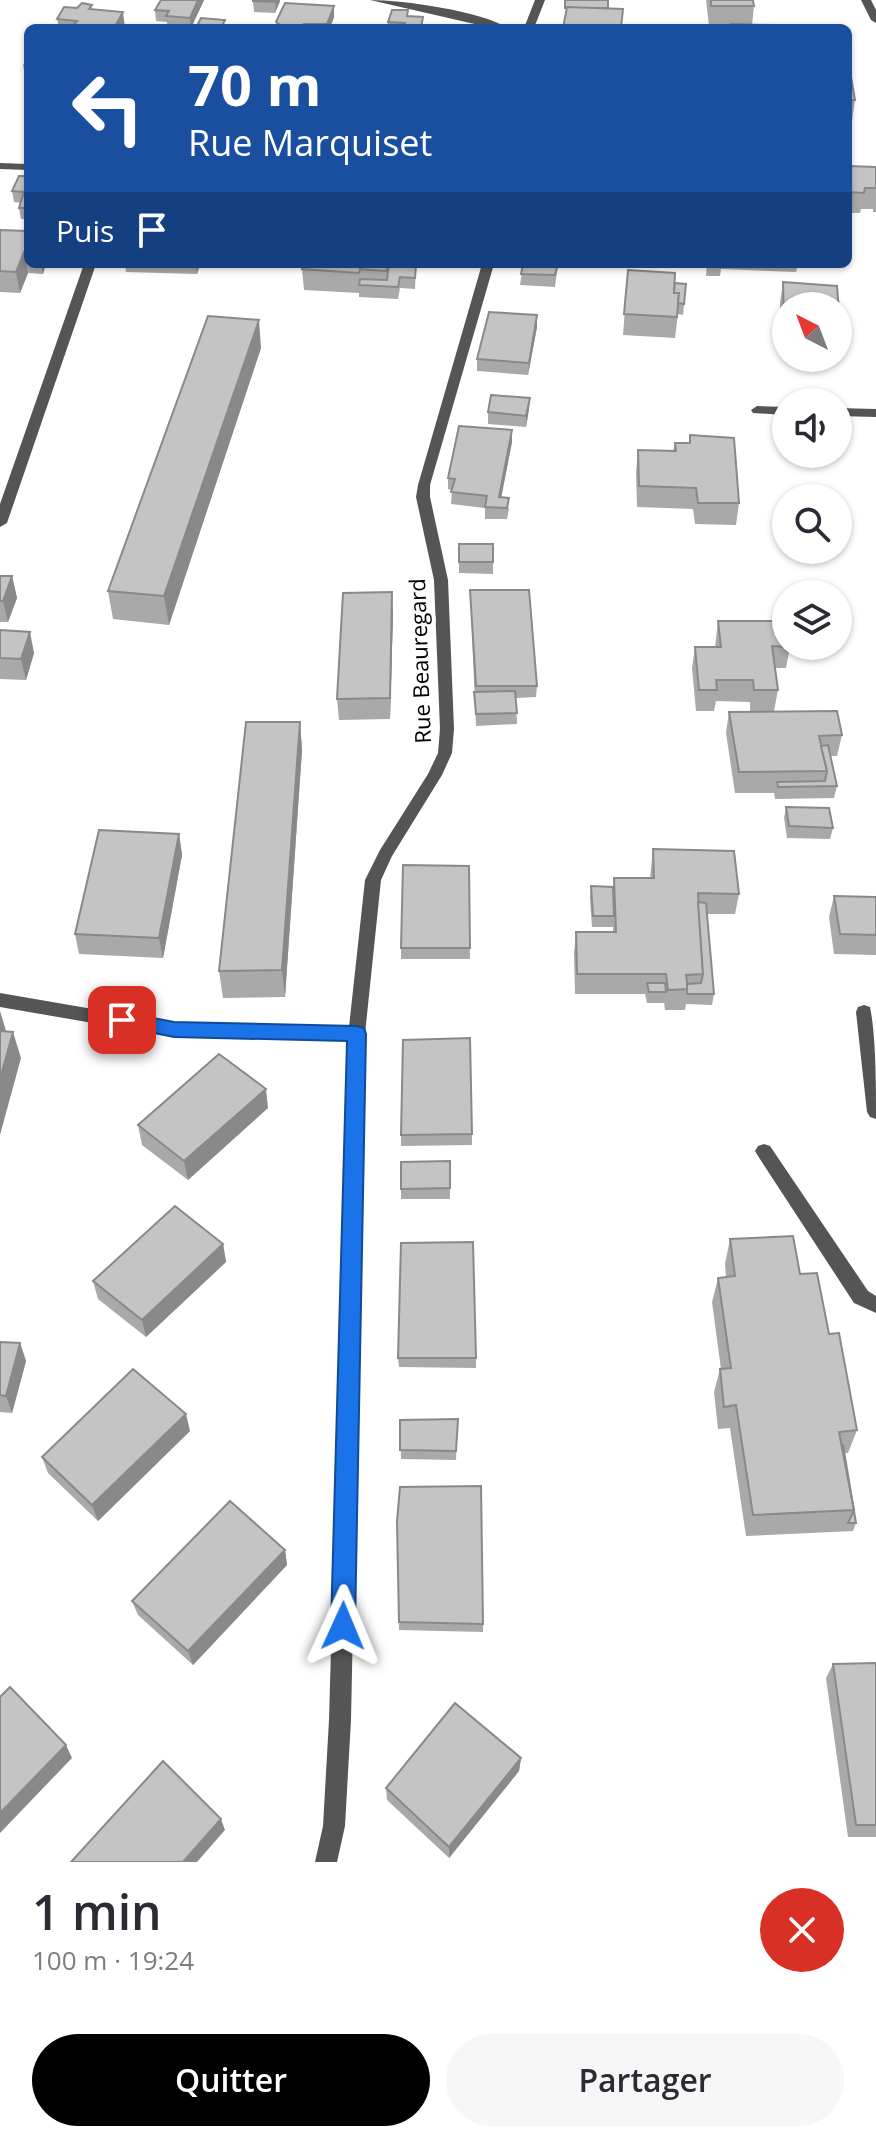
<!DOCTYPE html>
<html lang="fr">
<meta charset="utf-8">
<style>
body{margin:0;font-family:"Open Sans",sans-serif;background:#f7f7f7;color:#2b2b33;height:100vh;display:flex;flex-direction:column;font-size:30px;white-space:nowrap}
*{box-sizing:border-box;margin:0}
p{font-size:26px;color:#7c7c81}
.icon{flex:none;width:44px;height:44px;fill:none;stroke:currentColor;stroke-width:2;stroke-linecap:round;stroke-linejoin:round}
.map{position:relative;height:1862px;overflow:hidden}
.side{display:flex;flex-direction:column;background:#fff;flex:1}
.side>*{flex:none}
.top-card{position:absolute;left:24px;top:24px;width:828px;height:244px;border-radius:12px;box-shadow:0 2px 6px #0004;background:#1a4fa0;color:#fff;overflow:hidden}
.needle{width:52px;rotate:318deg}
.buttons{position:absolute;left:772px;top:292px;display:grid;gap:16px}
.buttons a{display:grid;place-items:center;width:80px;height:80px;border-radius:50%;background:#fff;box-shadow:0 2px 6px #0004;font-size:40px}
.pin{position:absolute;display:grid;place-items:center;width:68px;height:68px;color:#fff;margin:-34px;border-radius:16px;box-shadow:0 4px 12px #0006}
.me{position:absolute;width:88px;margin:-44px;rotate:1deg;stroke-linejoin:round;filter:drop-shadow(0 0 6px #0008)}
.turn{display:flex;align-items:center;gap:28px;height:168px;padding:0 32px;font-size:36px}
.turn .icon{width:104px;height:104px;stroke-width:2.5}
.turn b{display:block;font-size:56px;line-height:68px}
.then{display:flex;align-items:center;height:76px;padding:0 32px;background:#0003;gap:16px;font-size:30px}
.round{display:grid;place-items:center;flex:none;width:84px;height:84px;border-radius:42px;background:#f7f7f7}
.head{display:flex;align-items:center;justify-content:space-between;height:136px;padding:0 32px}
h1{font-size:48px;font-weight:600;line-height:60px}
.action{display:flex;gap:16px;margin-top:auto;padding:16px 32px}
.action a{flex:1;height:92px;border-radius:48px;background:#000;color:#fff;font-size:32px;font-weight:600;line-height:92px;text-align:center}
.action a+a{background:#f7f7f7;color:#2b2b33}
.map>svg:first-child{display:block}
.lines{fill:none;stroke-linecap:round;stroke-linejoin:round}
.lane{fill:#555;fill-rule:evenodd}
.street{fill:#555;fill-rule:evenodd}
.wall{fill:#a9a9a9}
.shaded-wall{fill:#898989}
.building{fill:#c4c4c4;stroke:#898989;stroke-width:2}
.route{fill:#1a73e8;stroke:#114b97;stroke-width:2}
.labels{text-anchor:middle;stroke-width:8;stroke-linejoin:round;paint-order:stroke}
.street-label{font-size:22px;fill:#000;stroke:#fff}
</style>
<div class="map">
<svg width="876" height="1862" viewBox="0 0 876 1862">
<rect width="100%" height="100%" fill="#fff"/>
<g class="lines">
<g class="lane">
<path d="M864 1005 870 1007C876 1036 876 1087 876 1119L870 1117 867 1112 856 1012 858 1007Z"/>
<path d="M764 1144 770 1146 868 1291 876 1296V1313L854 1303 758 1156 755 1151 758 1146Z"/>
</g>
<g class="street">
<path d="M370 0C404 0 480 11 508 28H492Z"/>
<path d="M535 0H545L534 28H524Z"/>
<path d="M861 0H871L876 10V23L871 20Z"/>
<path d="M0 163 28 164V170L0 169Z"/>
<path d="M84 264H96L7 523 0 527V504Z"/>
<path d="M482 264H494L430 485V497L448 580 454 729 452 753 442 775 392 856 381 880 365 1034 351 1720 345 1826 337 1862H315L323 1826 329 1720 348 1041 174 1037 0 1007V993L174 1023 349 1027 365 880 380 850 428 774 438 753 440 729 434 580 416 497 418 485Z"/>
<path d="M757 406 786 407V415L753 413 751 410Z"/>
<path d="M838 408 876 409V417L838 416Z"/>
</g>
</g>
<g class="wall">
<path d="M161 0H204L191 28 167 27V22L156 21 155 10Z"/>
<path d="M706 0H753L754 6 752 25 709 26Z"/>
<path d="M253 1H280L275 13 254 12Z"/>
<path d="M92 5V10L125 28H59L57 19 77 8Z"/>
<path d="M409 16 423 17V28H388V22Z"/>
<path d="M334 17 330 28H277L276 22Z"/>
<path d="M28 57V76H25L23 65Z"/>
<path d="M848 76 855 100 852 121H848Z"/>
<path d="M848 166 876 167V212H873V209H861L860 213H848Z"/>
<path d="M28 176V219H21L19 208 21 203 14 202 12 191Z"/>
<path d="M0 230 28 231V264H46L43 274 28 273 20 293 0 292Z"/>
<path d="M125 264H200L197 274 126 272Z"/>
<path d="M403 264V266H416L415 289 400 288 398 299 359 297V293L304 290 302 269Z"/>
<path d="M516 264H558L555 287 520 285 523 264Z"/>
<path d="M707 264H798L796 272 721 269 720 276H706Z"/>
<path d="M628 270 675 283 686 284 683 315 678 314 675 338 623 335Z"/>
<path d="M783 282 837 286 839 311 838 317V306H786V348L781 347 780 303Z"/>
<path d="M537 315V327L528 375 477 371V359Z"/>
<path d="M261 348 169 625 113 619 108 591Z"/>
<path d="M529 409 526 427 488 424V412Z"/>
<path d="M690 435 739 503 736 525 695 524 693 509 637 507 636 472 638 450 673 451 675 443H689Z"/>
<path d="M512 442 501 497 509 509 507 519H485V508L451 504 452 490 448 489V478Z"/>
<path d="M459 544 493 562V574L459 573Z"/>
<path d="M0 576H12L17 598 8 622H0Z"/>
<path d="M470 590 537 686 536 697 516 698 517 724 476 726Z"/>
<path d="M393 614 390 719 339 720 337 699Z"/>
<path d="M718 621 790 647 786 668H775L778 690 774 711 842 735 837 756H830L837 786 834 798 775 799 774 793H735L726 733 729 712 750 711V702L716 701 714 711H696L692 668 695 647H715Z"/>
<path d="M0 630 34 653 26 680 0 679Z"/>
<path d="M300 722 302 750 285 997 223 998 219 971Z"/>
<path d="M786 807 833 828 830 839 787 838 784 818Z"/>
<path d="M179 834 182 855 163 958 79 954 75 934Z"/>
<path d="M653 849 739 894 735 914H707L714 994 712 1005 686 1004 685 1010H665L664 1002V1003H647L645 994H575L574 953 576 932H613V927H592L590 898 591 886 613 887 614 878H650Z"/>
<path d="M469 866 470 959H401V948Z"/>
<path d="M834 896 876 897V955L834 954 829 917Z"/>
<path d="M268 1108 188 1180 142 1145 138 1125Z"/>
<path d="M472 1134V1145L401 1146V1135Z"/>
<path d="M450 1161V1199H401V1162Z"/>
<path d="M730 1239 800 1274 829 1334 857 1430 848 1453H844L856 1523 853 1531 746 1536 730 1428 718 1429 714 1392 720 1369H721L712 1302 718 1278 726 1277 725 1264Z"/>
<path d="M223 1244 226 1262 146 1337 98 1299 93 1281Z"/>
<path d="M0 1342 20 1343 26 1361 12 1413 0 1412Z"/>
<path d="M398 1358H476V1368L399 1367Z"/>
<path d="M458 1419 456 1460 401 1459 400 1420Z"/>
<path d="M190 1431 98 1521 48 1473 42 1457Z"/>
<path d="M397 1521 483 1624V1632L399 1630Z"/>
<path d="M285 1550 287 1565 193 1665 138 1615 132 1601Z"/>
<path d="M876 1663V1837H848L826 1678 833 1664Z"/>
<path d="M521 1758 519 1771 449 1858 387 1800 386 1788Z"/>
</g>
<g class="shaded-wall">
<path d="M198 0H204L191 28 190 18Z"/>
<path d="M276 0H280V1L275 13Z"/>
<path d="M334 6V17L330 28H327V24Z"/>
<path d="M123 12 125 28H114Z"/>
<path d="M24 252 28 273 20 293 16 272Z"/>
<path d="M41 264H46L43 274Z"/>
<path d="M196 264H200L197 274Z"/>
<path d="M537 315V327L528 375 529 363Z"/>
<path d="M259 320 261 348 169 625 164 596Z"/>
<path d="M530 398 529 409 526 427V416Z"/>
<path d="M512 430V442L499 509V497Z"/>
<path d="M12 576 17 598 8 622 3 601Z"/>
<path d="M392 592 393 614 390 719V698Z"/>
<path d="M30 632 34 653 26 680 21 659Z"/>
<path d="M300 722 302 750 285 997 282 970Z"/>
<path d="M179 834 182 855 163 958 159 938Z"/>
<path d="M0 1011 7 1034 0 1052Z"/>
<path d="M13 1032 21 1058 0 1135V1079Z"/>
<path d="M266 1089 268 1108 188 1180 184 1161Z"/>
<path d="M223 1244 226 1262 146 1337 142 1320Z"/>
<path d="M20 1343 26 1361 12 1413 6 1396Z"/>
<path d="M186 1414 190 1431 98 1521 92 1505Z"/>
<path d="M285 1550 287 1565 193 1665 188 1651Z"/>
<path d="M66 1745 72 1758 0 1833V1813Z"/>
<path d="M521 1758 519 1771 449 1858V1847Z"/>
<path d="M221 1819 225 1830 197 1862H183Z"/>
</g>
<g class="building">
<path d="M161 0H198L190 18 166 16 169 11 155 10Z"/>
<path d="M253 0H276L275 2 253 1Z"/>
<rect x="565" y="0" width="43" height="8"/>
<path d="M711 0H753L754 6H711Z"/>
<path d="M82 3 92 5 89 9 123 12 114 28H71L77 21 57 19 64 7 77 8Z"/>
<path d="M285 3 334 6 327 24H304L295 28H291L283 27 276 22Z"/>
<path d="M567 7 623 9 621 28H563Z"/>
<path d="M392 10H408L407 16 423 17 421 28H404L405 23 388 22Z"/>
<path d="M201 18 225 20 221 28H196Z"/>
<path d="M731 24 802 26V28H731Z"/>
<path d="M848 76 851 77 855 100H848Z"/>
<path d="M848 166 876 167V188H865L864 193 848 192Z"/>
<path d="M19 176H28V208H19L24 192 12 191Z"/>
<path d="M0 230 28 231V252H24L16 272 0 271Z"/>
<path d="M304 264H388L386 271 360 269 359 273 302 269Z"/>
<path d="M389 264H402L401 266H416L415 278 400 277 398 287 359 285 360 279 387 280Z"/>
<path d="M523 264H558L555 275 521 274Z"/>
<path d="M628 270 675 273 674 293H679L677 317 624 314Z"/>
<path d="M783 282 837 286 839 311H838V306H786V326H784Z"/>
<path d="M675 283 686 284 684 304 678 303 679 293H674Z"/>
<path d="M489 312 537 315 529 363 477 359Z"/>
<path d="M208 316 259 320 164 596 108 591Z"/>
<path d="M491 395 530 398 526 416 488 412Z"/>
<path d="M459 426 512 430 499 497 509 498 507 508 485 507 487 496 451 492 455 479 448 478Z"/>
<path d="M690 435 734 438 739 503H698L696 488 639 486 638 450 676 451 675 443H690Z"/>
<rect x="459" y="544" width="34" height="18"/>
<path d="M0 576H12L3 601H0Z"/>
<path d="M470 590H529L537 686H476Z"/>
<path d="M392 592 390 698 337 699 343 593Z"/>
<path d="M718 621H786V646L790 647 772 646 778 690H754L753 680H716L717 690H699L695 647H721Z"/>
<path d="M0 630 30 632 21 659 0 658Z"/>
<path d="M515 691 517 713 476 714 474 692Z"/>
<path d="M837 711 842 735 819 736 827 771 739 772 729 712Z"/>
<path d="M246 722H300L282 970 219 971Z"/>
<path d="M828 745 837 786 778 787 777 782 825 781 827 771 821 746Z"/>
<path d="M786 807 829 808 833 828 789 826Z"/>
<path d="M99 830 179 834 159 938 75 934Z"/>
<path d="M653 849 734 851 739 894 698 893 703 974 686 975 688 989 668 990 666 974H577L576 932H616L614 878H654Z"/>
<path d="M403 865 469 866 470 948H401Z"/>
<path d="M591 886 613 887 614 916H593Z"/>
<path d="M834 896 876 897V935L840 934Z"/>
<path d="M698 902 706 903 714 994H687V984L701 983 703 974Z"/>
<path d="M647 983H665L666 992H649Z"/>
<path d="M0 1031 13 1032 0 1079Z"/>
<path d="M470 1038 472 1134 401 1135 403 1040Z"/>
<path d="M219 1054 266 1089 184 1161 138 1125Z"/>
<path d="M450 1161V1188L401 1189V1162Z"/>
<path d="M175 1206 223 1244 142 1320 93 1281Z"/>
<path d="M793 1236 800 1274 817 1273 829 1334 839 1333 857 1430 839 1432 854 1510 753 1515 736 1405 724 1407 720 1369 731 1368 718 1278 735 1276 730 1239Z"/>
<path d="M473 1242 476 1358H398L401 1243Z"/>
<path d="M0 1342 20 1343 6 1396 0 1395Z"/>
<path d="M133 1369 186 1414 92 1505 42 1457Z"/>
<path d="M458 1419 456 1451 400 1450V1420Z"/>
<path d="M842 1445H843L856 1523H848L854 1510Z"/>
<path d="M481 1486 483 1624 399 1622 397 1521 400 1487Z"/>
<path d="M230 1501 285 1550 188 1651 132 1601Z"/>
<path d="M876 1663V1825H856L833 1664Z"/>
<path d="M10 1687 66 1745 0 1813V1697Z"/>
<path d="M455 1703 521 1758 449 1847 386 1788Z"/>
<path d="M163 1761 221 1819 183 1862H71Z"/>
</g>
<path class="route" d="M122 1012 174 1022 357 1026 364 1028 366 1034 355 1626 351 1635 343 1638 334 1635 331 1626 347 1041 174 1037 115 1025 112 1020 115 1014Z"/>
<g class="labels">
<g class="street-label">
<text transform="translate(420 661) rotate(-92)" y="8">Rue Beauregard</text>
</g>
</g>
</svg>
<div class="buttons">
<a><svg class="needle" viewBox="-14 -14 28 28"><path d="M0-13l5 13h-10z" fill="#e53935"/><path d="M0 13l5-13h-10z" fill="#7c7c81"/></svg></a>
<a><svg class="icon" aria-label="sound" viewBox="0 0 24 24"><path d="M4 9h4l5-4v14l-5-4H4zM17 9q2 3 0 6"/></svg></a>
<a><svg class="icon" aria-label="search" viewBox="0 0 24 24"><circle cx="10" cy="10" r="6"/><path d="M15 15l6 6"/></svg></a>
<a><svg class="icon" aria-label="layers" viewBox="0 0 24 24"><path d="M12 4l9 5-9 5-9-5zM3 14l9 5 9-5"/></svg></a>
</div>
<div class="pin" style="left:122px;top:1020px;background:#d93025"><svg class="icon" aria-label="arrive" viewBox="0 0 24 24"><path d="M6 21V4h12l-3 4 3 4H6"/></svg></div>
<svg class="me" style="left:343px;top:1626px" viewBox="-20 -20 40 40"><path d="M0-17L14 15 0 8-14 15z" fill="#1a73e8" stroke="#fff" stroke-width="4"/></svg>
<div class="top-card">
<div class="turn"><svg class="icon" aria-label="left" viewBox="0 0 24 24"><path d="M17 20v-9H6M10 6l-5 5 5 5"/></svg><div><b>70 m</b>Rue Marquiset</div></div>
<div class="then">Puis<svg class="icon" aria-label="arrive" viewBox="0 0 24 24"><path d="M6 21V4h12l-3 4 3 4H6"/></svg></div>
</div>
</div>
<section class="side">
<div class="head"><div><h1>1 min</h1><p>100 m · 19:24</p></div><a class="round" style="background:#d93025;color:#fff"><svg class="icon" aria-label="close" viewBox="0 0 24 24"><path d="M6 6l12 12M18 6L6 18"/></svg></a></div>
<div class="action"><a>Quitter</a><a>Partager</a></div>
</section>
